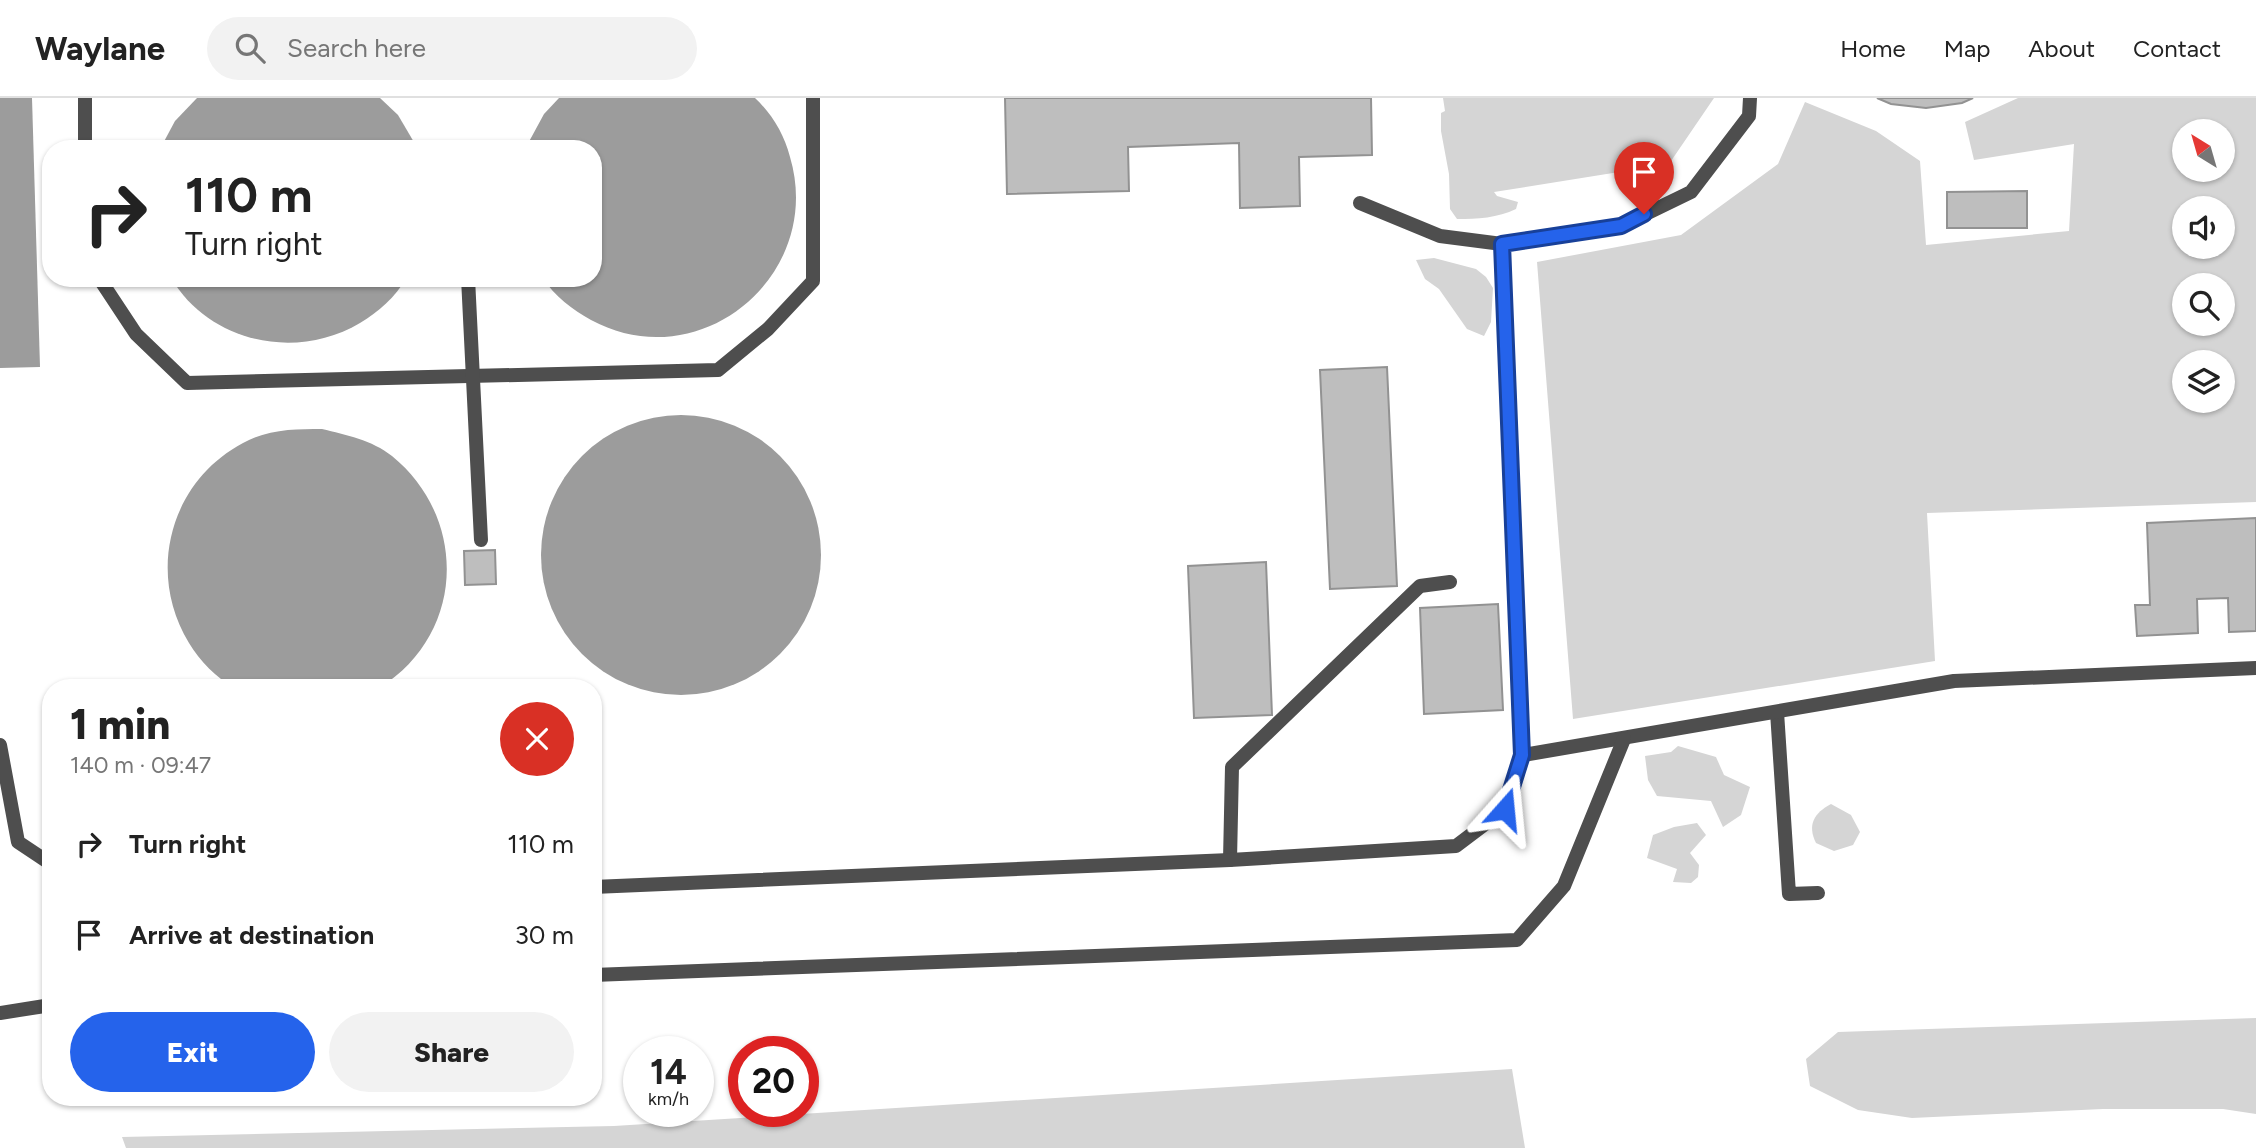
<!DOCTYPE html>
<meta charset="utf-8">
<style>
body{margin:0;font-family:Figtree,sans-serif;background:#f2f2f2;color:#222;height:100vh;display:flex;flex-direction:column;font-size:26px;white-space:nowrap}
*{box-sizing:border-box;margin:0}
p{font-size:23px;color:#767676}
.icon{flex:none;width:38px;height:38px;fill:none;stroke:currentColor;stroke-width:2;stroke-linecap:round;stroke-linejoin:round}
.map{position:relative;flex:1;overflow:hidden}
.panel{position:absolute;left:42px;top:581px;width:560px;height:427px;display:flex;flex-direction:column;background:#fff;border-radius:28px;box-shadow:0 2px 5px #0004}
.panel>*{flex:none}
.guide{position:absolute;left:42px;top:42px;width:560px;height:147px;border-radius:28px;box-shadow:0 2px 5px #0004;background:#fff;color:#222;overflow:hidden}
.needle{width:46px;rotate:323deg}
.controls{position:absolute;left:2172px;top:21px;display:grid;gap:14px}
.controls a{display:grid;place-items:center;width:63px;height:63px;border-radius:50%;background:#fff;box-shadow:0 2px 5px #0004;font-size:35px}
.speed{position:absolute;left:623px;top:938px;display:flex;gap:14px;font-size:35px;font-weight:700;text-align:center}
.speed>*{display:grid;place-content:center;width:91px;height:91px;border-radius:50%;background:#fff;box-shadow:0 2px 5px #0004;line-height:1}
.speed small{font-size:18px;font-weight:400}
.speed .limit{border:10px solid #d22;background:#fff;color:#111}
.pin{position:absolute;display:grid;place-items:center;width:60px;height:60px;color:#fff;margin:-72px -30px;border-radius:50% 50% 50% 0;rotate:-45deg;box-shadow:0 0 7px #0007}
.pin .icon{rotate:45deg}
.me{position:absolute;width:77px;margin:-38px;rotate:18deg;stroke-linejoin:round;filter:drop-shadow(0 0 5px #0008)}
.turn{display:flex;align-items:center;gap:24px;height:147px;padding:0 28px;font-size:32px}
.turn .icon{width:91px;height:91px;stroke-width:2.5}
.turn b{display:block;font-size:49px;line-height:60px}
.round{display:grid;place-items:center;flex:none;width:74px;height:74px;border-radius:37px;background:#f2f2f2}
.summary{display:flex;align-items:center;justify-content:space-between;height:119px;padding:0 28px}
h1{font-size:42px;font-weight:800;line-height:52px}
.primary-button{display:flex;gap:14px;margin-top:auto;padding:14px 28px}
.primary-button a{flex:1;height:80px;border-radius:42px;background:#2563eb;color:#fff;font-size:28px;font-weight:800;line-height:80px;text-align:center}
.primary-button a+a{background:#f2f2f2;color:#222}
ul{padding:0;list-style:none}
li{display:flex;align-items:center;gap:21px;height:91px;padding:0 28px}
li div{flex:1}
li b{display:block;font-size:26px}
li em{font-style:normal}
header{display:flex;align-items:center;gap:42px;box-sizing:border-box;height:98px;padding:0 35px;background:#fff;border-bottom:2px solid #e0e0e0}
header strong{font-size:33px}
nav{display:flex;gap:38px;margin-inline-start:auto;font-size:24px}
.search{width:490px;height:63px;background:#f2f2f2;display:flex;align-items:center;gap:18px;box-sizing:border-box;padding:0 24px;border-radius:38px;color:#767676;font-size:26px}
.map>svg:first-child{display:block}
.green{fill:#d5d5d5;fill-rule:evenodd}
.water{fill:#9c9c9c}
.building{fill:#bebebe;stroke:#929292;stroke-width:2}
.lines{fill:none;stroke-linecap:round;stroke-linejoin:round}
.lane{stroke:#4e4e4e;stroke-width:14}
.route-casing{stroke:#184099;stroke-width:18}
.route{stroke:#2563eb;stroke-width:12}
</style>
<header>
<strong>Waylane</strong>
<div class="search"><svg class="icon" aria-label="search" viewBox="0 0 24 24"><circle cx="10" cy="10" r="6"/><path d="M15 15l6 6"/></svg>Search here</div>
<nav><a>Home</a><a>Map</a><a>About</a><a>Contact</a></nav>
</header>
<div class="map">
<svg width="2256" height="1050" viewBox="0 0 2256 1050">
<rect width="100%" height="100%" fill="#fff"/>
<g class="green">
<path d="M1443 0H1714L1669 66 1494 94 1497 98 1518 104 1516 111C1498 120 1477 121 1457 121L1450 111 1449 76 1441 33V15L1445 13Z"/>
<path d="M2018 0H2256V404L1927 415 1935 563 1573 621 1537 164 1681 137 1778 66 1805 4 1876 33 1920 63 1926 147 2069 133 2074 46 1974 62 1965 24ZM2184 33H2222V72H2184ZM2184 110H2222V149H2184ZM2184 187H2222V226H2184ZM2222 264V303H2184V264Z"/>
<path d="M1434 160 1476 171 1486 179 1493 190 1491 224 1484 238 1467 231 1439 191 1425 181 1416 162Z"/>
<path d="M1678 648 1716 659 1724 677 1750 689 1741 717 1723 729 1711 703 1657 698 1648 682 1645 658 1671 654Z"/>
<path d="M1831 706 1851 717 1860 734 1853 747 1834 753 1816 745C1807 727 1814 715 1831 706Z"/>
<path d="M1697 725 1706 737 1690 755 1699 767 1698 779 1691 785 1673 784 1677 771 1647 760 1653 737 1674 729Z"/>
<path d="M2256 920V1016L2223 1011H2103L1912 1020 1858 1012 1810 988 1806 961 1838 934Z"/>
<path d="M1512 971 1525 1050H126L122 1039 614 1028Z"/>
</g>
<g class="water">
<path d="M0 0H32L40 269 0 270Z"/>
<path d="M197 0H380L398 17 418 51H160L175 23Z"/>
<path d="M559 0H755C772 16 784 36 790 59 825 177 700 281 591 222 573 212 554 198 543 180H593V51H525L544 16Z"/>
<path d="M171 180H406C396 199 378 214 360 225 296 263 210 245 171 180Z"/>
<circle cx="681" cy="457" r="140"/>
<path d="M322 331C346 337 372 342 392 358 469 421 465 537 379 590H235C216 580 200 563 189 545 145 473 171 379 249 342 272 331 298 331 322 331Z"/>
</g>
<g class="building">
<path d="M1005 0H1371L1372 57 1299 59 1300 108 1240 110 1239 45 1128 49 1129 93 1007 96Z"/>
<path d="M1877 0H1973L1962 5 1926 10 1891 6Z"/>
<path d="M2027 93V130H1947V94Z"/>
<path d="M1387 269 1397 488 1330 491 1320 272Z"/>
<path d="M2256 420V533L2229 534 2228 500 2197 501 2198 535 2137 538 2135 507H2150L2147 425Z"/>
<path d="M495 452 496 486 465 487 464 453Z"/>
<path d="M1266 464 1272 617 1194 620 1188 468Z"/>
<path d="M1498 506 1503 612 1424 616 1420 510Z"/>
</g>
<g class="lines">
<g class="lane">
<path d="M85 0V51"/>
<path d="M1360 105 1440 138 1502 146"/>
<path d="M99 180 136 236 187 285 718 272 768 231 813 183V0"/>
<path d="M468 180 481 442"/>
<path d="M1777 614 1789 796 1818 795"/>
<path d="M0 647 18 744 51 766"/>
<path d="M1523 657 1954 583 2256 570"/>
<path d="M1230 762 1232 669 1420 488 1450 484"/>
<path d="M593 789 1230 762 1456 748 1505 711 1523 657 1502 146 1621 128 1691 94 1749 18 1750 0"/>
<path d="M593 877 1517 842 1564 788 1624 641"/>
<path d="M0 915 51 907"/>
</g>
</g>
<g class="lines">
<defs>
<path id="route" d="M1505 711 1522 657 1502 146 1621 128 1644 116"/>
</defs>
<use href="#route" class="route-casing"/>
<use href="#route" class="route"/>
</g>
</svg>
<div class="controls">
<a><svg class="needle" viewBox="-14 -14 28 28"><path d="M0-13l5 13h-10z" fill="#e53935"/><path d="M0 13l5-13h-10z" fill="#767676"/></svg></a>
<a><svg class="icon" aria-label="sound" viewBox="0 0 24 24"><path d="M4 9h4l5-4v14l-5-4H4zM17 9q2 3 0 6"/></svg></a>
<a><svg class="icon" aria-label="search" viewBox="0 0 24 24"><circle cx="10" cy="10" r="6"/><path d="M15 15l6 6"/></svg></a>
<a><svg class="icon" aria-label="layers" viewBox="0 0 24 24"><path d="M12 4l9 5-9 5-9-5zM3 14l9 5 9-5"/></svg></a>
</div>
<div class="speed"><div>14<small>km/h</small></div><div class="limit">20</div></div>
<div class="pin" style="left:1644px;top:116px;background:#d93025"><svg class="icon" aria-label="arrive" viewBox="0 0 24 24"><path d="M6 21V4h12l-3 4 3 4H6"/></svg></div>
<svg class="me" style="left:1505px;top:711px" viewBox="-20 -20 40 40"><path d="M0-17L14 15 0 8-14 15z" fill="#2563eb" stroke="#fff" stroke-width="4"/></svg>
<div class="guide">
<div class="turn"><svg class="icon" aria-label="right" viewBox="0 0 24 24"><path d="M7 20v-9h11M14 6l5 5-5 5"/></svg><div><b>110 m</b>Turn right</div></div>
</div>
<section class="panel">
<div class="summary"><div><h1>1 min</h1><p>140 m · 09:47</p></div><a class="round" style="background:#d93025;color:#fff"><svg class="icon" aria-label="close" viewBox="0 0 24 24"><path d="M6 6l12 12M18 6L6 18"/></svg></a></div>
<ul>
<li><svg class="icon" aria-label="right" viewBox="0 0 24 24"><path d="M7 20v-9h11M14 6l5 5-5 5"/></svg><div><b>Turn right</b></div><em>110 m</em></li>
<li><svg class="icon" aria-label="arrive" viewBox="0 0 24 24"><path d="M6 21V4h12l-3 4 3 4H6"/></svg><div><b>Arrive at destination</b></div><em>30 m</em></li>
</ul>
<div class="primary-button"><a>Exit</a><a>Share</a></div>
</section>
</div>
